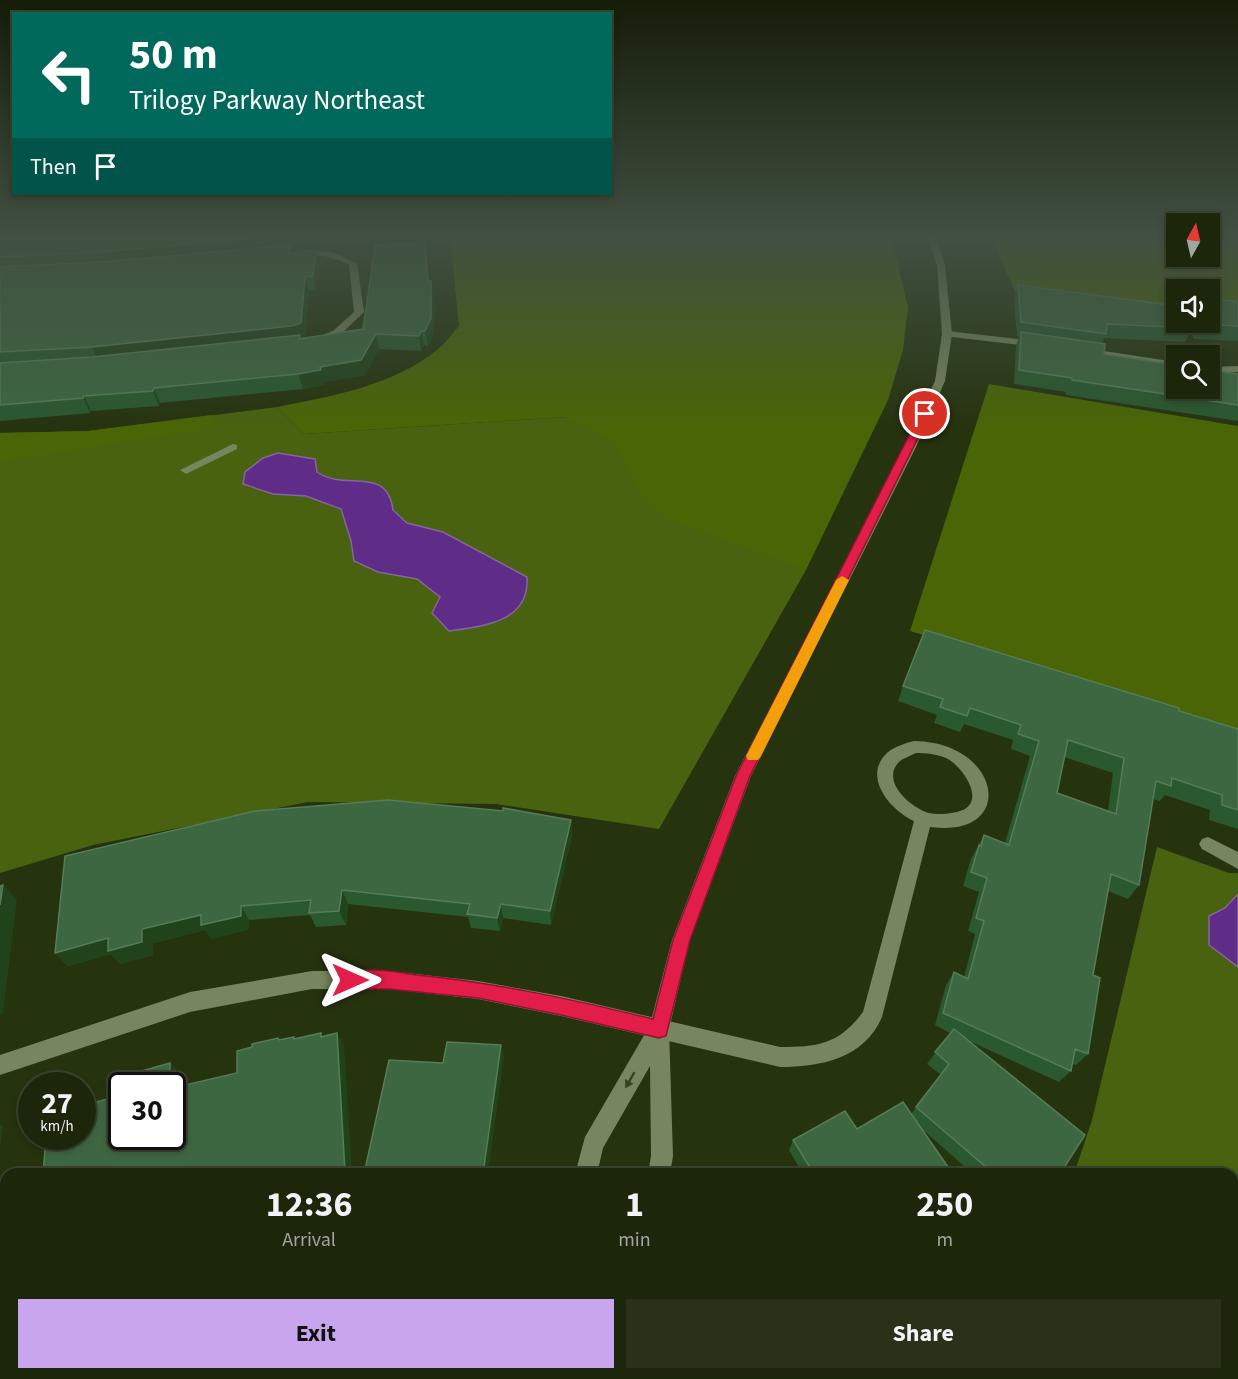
<!DOCTYPE html>
<style>
body{margin:0;font-family:"Source Sans 3",sans-serif;background:#293219;color:#f1f3f6;height:100vh;display:flex;flex-direction:column;font-size:22px;white-space:nowrap}
*{box-sizing:border-box;margin:0}
p{font-size:20px;color:#a0a59d}
.icon{flex:none;width:33px;height:33px;fill:none;stroke:currentColor;stroke-width:2;stroke-linecap:round;stroke-linejoin:round}
.map{position:relative;flex:1;overflow:hidden}
.drawer{position:absolute;left:0px;top:1168px;width:1239px;height:212px;display:flex;flex-direction:column;background:#1c260b;border-radius:18px 18px 0 0;box-shadow:0 3px 9px #0003,0 0 0 2px #3a432c}
.drawer>*{flex:none}
.guide{position:absolute;left:12px;top:12px;width:600px;height:183px;border-radius:0px;box-shadow:0 3px 9px #0003,0 0 0 2px #3a432c;background:#00695c;color:#fff;overflow:hidden}
.needle{width:39px;rotate:8deg}
.tools{position:absolute;left:1166px;top:213px;display:grid;gap:12px}
.tools a{display:grid;place-items:center;width:54px;height:54px;border-radius:0px;background:#1c260b;box-shadow:0 3px 9px #0003,0 0 0 2px #3a432c;font-size:30px}
.speed{position:absolute;left:18px;top:1072px;display:flex;gap:12px;font-size:30px;font-weight:700;text-align:center}
.speed>*{display:grid;place-content:center;width:78px;height:78px;border-radius:50%;background:#1c260b;box-shadow:0 3px 9px #0003,0 0 0 2px #3a432c;line-height:1}
.speed small{font-size:15px;font-weight:400}
.speed .limit{border:3px solid #111;border-radius:9px;background:#fff;color:#111}
.pin{position:absolute;display:grid;place-items:center;width:51px;height:51px;color:#fff;margin:-26px;border:3px solid #fff;border-radius:50%;box-shadow:0 2px 6px #0007}
.me{position:absolute;width:66px;margin:-33px;rotate:90deg;stroke-linejoin:round;filter:drop-shadow(0 0 4px #0008)}
.turn{display:flex;align-items:center;gap:21px;height:126px;padding:0 18px;font-size:27px}
.turn .icon{width:78px;height:78px;stroke-width:2.5}
.turn b{display:block;font-size:42px;line-height:51px}
.then{display:flex;align-items:center;height:57px;padding:0 18px;background:#0003;gap:12px;font-size:22px}
.eta{display:flex;justify-content:space-evenly;align-items:center;height:102px;text-align:center}
.eta b{font-size:36px;font-weight:700;line-height:42px}
.cta{display:flex;gap:12px;margin-top:auto;padding:12px 18px}
.cta a{flex:1;height:69px;border-radius:0px;background:#c9a5ee;color:#111;font-size:24px;font-weight:700;line-height:69px;text-align:center}
.cta a+a{background:#293219;color:#f1f3f6}
.map>svg:first-child{display:block}
.green{fill:#48620f}
.forest{fill:#4a6505}
.water{fill:#5f2d88;stroke:#85659e;stroke-width:1.5}
.lines{fill:none;stroke-linecap:round;stroke-linejoin:round}
.lane{fill:#768660;fill-rule:evenodd}
.street{fill:#768660;fill-rule:evenodd}
.secondary{fill:#768660;fill-rule:evenodd}
.wall{fill:#2a582f;fill-rule:evenodd}
.shaded-wall{fill:#20431b}
.building{fill:#3d6741;stroke:#567c58;stroke-width:1.5;fill-rule:evenodd}
.oneway{fill:#36441f}
.route{fill:#e11d48;stroke:#92132f;stroke-width:1.5}
.slow{fill:#f59e0b}
</style>
<div class="map">
<svg width="1238" height="1379" viewBox="0 0 1238 1379">
<rect width="100%" height="100%" fill="#26330f"/>
<g class="green">
<path d="M277 407 304 434 565 417 696 435 806 570 659 829 496 804 308 802 93 845 0 873V433L88 431Z"/>
<path d="M1157 847 1229 873H1238V1379H754V1374H1233V1174H1074L1092 1120Z"/>
<path d="M168 1374H486L485 1379H166Z"/>
</g>
<g class="forest">
<path d="M450 236H891L908 307 903 350 888 400 806 570 672 521 645 502 614 440 565 417 304 434 277 407C332 396 392 386 437 350 445 344 452 334 459 326Z"/>
<path d="M990 236H1176V256H1209V236H1238V312L1209 308V290H1176V307L1017 295Z"/>
<path d="M989 384 1238 426V730L910 631Z"/>
<path d="M211 415 217 427 0 462V433L88 431Z"/>
<path d="M6 1325V1374H25L24 1379H0V1326Z"/>
<path d="M755 1374H986L988 1379H755Z"/>
</g>
<g class="water">
<path d="M278 453 315 459 317 472C345 492 387 464 393 510L407 523 443 532 527 577C530 622 484 626 449 631L432 613 440 597 417 579 378 572 354 561 351 541 341 509 306 496 273 494 243 484 245 472 263 458Z"/>
<path d="M1238 894V967L1209 945V916L1225 908Z"/>
</g>
<g class="lines">
<g class="lane">
<path d="M233 444 237 445V449L190 472 186 474 180 470Z"/>
<path d="M1208 837 1238 852V869L1202 849 1199 844 1202 839Z"/>
</g>
<g class="street">
<path d="M303 250 332 252 357 263 364 312 340 335 319 343 314 340 316 338 333 331 354 312 349 264 325 256H295L291 253Z"/>
<path d="M947 331 1037 341 1042 344 1037 347 944 336 942 334Z"/>
<path d="M1084 348 1176 362V368L1080 353 1079 351Z"/>
<path d="M1238 366V372L1209 373V367Z"/>
<path d="M914 741C1002 742 1018 839 930 827L882 1017C864 1059 820 1067 780 1067L561 1016 478 999 389 989H312L190 1012 0 1075V1055L190 992 312 971H389L478 981 561 996 780 1047C819 1047 839 1044 863 1012L914 821C890 810 861 776 888 752 894 747 906 743 914 741ZM916 753C927 753 938 754 948 759 965 769 988 805 957 812 947 814 939 815 929 813 911 808 880 781 899 762 903 758 911 756 916 753Z"/>
</g>
<g class="secondary">
<path d="M927 236H935L945 265 952 334 945 381 916 447 751 776 690 940 669 1029 673 1156 670 1174H648L651 1156 650 1066 603 1148 597 1174H575L585 1137 650 1025 672 940 735 776 904 447 935 381 942 334 937 265Z"/>
<path d="M530 1374H556L555 1379H529Z"/>
<rect x="612" y="1374" width="26" height="5"/>
</g>
</g>
<g class="wall">
<path d="M0 236H298L295 248 291 249 292 253 319 265 316 290 309 291 305 338 363 329 425 242 429 281 434 295V332L428 346 424 345 421 351 379 349 365 375 324 382 325 385 303 389 160 403 159 406 91 411 90 413 0 421Z"/>
<path d="M1018 285 1176 322H1209L1238 303V341L1194 339 1190 332 1185 342 1104 338 1102 344 1104 354 1238 374V421L1066 395V392L1014 384 1016 346 1019 336H1017L1014 299Z"/>
<path d="M903 686 1179 711 1238 729V829L1209 820 1210 810 1165 795 1160 801 1153 799 1139 885 1128 899 1108 891 1093 975 1088 1054 1076 1065 1072 1064 1071 1071 1059 1082 969 1041 1060 1174H973L923 1130 953 1174H803L789 1150 793 1140 857 1129 911 1114 941 1075 927 1064 950 1033 935 1025 946 985 954 972 964 977 975 934 968 931 979 892 963 886 971 859 984 835 1005 843 1030 756 1011 749 1013 740 964 724 960 732 934 723 937 715 898 701ZM1064 757 1113 773 1108 811 1057 793Z"/>
<path d="M571 820 572 835 551 925 503 918 500 931 471 928 468 917 348 904 346 925 316 927 310 915 249 920V929L211 939 205 930 153 943V955L120 964 111 954 68 966 55 953Z"/>
</g>
<g class="shaded-wall">
<path d="M279 236H298L295 248 291 249 294 259 107 266 101 252Z"/>
<path d="M425 242 427 256 430 295 428 281Z"/>
<path d="M316 251 319 265 316 290 313 276Z"/>
<path d="M305 277 309 291 305 338 99 362 92 347Z"/>
<path d="M431 281 434 295V332L428 346 425 331Z"/>
<path d="M421 331 424 345 421 351 419 336Z"/>
<path d="M376 334 379 349 365 375 324 382 320 367Z"/>
<path d="M321 370 325 385 303 389 298 374Z"/>
<path d="M154 388 160 403 159 406 153 391Z"/>
<path d="M84 396 91 411 90 413 83 398Z"/>
<path d="M571 820 572 835 551 925 550 911Z"/>
<path d="M3 885 17 899 3 1013 0 1014V905Z"/>
<path d="M342 890 348 904 346 925 339 911Z"/>
<path d="M501 904 503 918 500 931 497 918Z"/>
<path d="M241 906 249 920V929L211 939 205 930 153 943V955L120 964 111 954 68 966 55 953 142 929Z"/>
<path d="M337 1033 344 1045 352 1174H336Z"/>
<path d="M501 1045 504 1056 488 1174H483Z"/>
<path d="M170 1063 181 1074V1100L172 1092V1086H169Z"/>
<path d="M0 1124 3 1126 0 1148Z"/>
</g>
<g class="building">
<path d="M0 236H279L101 252 0 257Z"/>
<path d="M425 242 428 281H431V318L425 331H421L419 336 376 334 361 360 320 367 321 370 298 374 154 388 153 391 84 396 83 398 0 405V363L92 357 300 335 299 339 363 329 375 245Z"/>
<path d="M290 245 289 253 316 251 313 276 305 277 301 323 292 326 92 347 0 352V267L101 262Z"/>
<path d="M1018 285 1176 306V322H1192V328L1107 324 1106 334 1021 322Z"/>
<path d="M1209 299 1236 301 1238 303V326L1201 324 1200 322H1209Z"/>
<path d="M1021 332 1105 344 1104 354 1176 365V388H1209V370L1238 374V405L1072 380V378L1019 370Z"/>
<path d="M925 630 1179 708V711L1238 729V810L1222 805V795L1172 778 1171 786 1156 781 1139 885 1111 874 1093 975 1100 978 1088 1054 1075 1049 1071 1071 943 1013 954 972 968 979 984 921 976 918 987 878 971 872 979 845 981 846 984 835 1009 845 1039 741 1018 734 1021 725 970 708 967 716 940 707 943 699 903 686ZM1068 740 1124 758 1116 814 1057 793Z"/>
<path d="M388 800 503 811V808L571 820 550 911 501 904 497 918 467 914 470 904 342 890 339 911 309 913 311 900 241 906V916L201 925V915L142 929V942L108 951V938L55 953 65 856 255 811Z"/>
<path d="M3 885 0 905V886Z"/>
<path d="M954 1029 1085 1135 1060 1174H994L916 1107 949 1064 935 1052Z"/>
<path d="M321 1033V1037L337 1033 345 1172 336 1174H43L46 1137H82V1106L111 1098 113 1079 170 1063 169 1086H122V1137H172V1088L237 1073V1051L252 1047V1044L278 1038 279 1040 294 1037V1039Z"/>
<path d="M447 1042 501 1045 483 1174H364L389 1060 443 1063Z"/>
<path d="M903 1102 953 1174H814L793 1140 845 1111 857 1129Z"/>
</g>
<defs><path id="oneway-solid" d="M-6-.8H1V-3.2L6.5 0L1 3.2V.8H-6Z" transform="scale(1.5)"/></defs>
<use class="oneway" href="#oneway-solid" transform="translate(630 1080) rotate(120)"/>
<linearGradient id="sky" x2="0" y2="1"><stop stop-color="#151c08"/><stop offset="0.55" stop-color="#415042"/><stop offset="1" stop-color="#415042" stop-opacity="0"/></linearGradient>
<rect width="1238" height="429" fill="url(#sky)"/>
<path class="route" d="M925 411 930 414 750 776 690 940 666 1036 659 1038 561 1015 478 998 389 989H350L344 986 341 980 344 974C365 966 395 972 417 975 497 983 575 1000 653 1019L673 940 736 776 920 414Z"/>
<path class="slow" d="M842 576 849 580 761 756 758 760H748L746 756 836 580Z"/>
</svg>
<div class="tools">
<a><svg class="needle" viewBox="-14 -14 28 28"><path d="M0-13l5 13h-10z" fill="#e53935"/><path d="M0 13l5-13h-10z" fill="#a0a59d"/></svg></a>
<a><svg class="icon" aria-label="sound" viewBox="0 0 24 24"><path d="M4 9h4l5-4v14l-5-4H4zM17 9q2 3 0 6"/></svg></a>
<a><svg class="icon" aria-label="search" viewBox="0 0 24 24"><circle cx="10" cy="10" r="6"/><path d="M15 15l6 6"/></svg></a>
</div>
<div class="speed"><div>27<small>km/h</small></div><div class="limit">30</div></div>
<div class="pin" style="left:925px;top:414px;background:#d93025"><svg class="icon" aria-label="arrive" viewBox="0 0 24 24"><path d="M6 21V4h12l-3 4 3 4H6"/></svg></div>
<svg class="me" style="left:350px;top:980px" viewBox="-20 -20 40 40"><path d="M0-17L14 15 0 8-14 15z" fill="#e11d48" stroke="#fff" stroke-width="4"/></svg>
<div class="guide">
<div class="turn"><svg class="icon" aria-label="left" viewBox="0 0 24 24"><path d="M17 20v-9H6M10 6l-5 5 5 5"/></svg><div><b>50 m</b>Trilogy Parkway Northeast</div></div>
<div class="then">Then<svg class="icon" aria-label="arrive" viewBox="0 0 24 24"><path d="M6 21V4h12l-3 4 3 4H6"/></svg></div>
</div>
<section class="drawer">
<div class="eta">
<div><b>12:36</b><p>Arrival</p></div>
<div><b>1</b><p>min</p></div>
<div><b>250</b><p>m</p></div>
</div>
<div class="cta"><a>Exit</a><a>Share</a></div>
</section>
</div>
